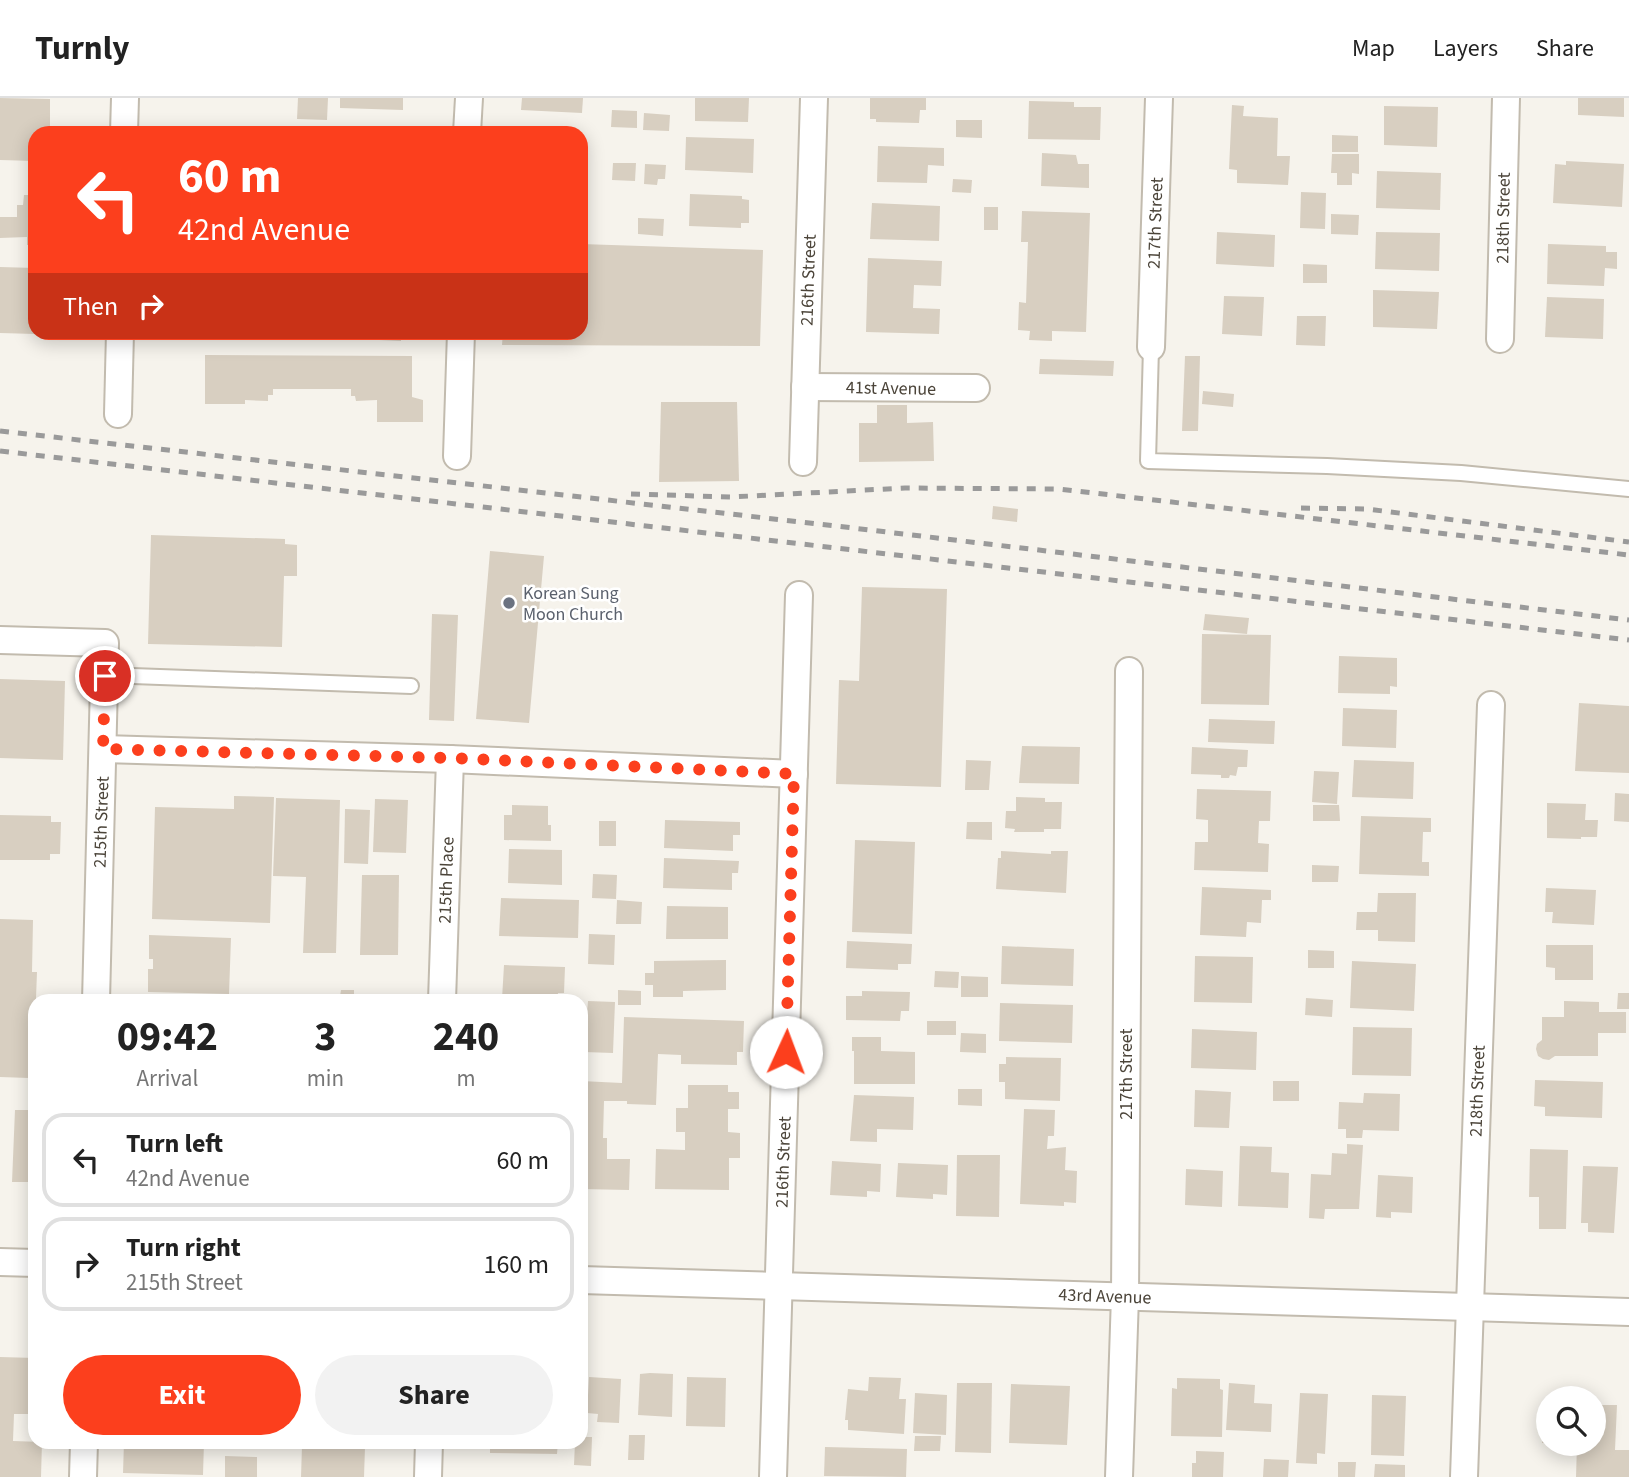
<!DOCTYPE html>
<style>
body{margin:0;font-family:"Source Sans 3",sans-serif;background:#f2f2f2;color:#222;height:100vh;display:flex;flex-direction:column;font-size:26px;white-space:nowrap}
*{box-sizing:border-box;margin:0}
p{font-size:23px;color:#767676}
.icon{flex:none;width:38px;height:38px;fill:none;stroke:currentColor;stroke-width:2;stroke-linecap:round;stroke-linejoin:round}
.map{position:relative;flex:1;overflow:hidden}
.details{position:absolute;left:28px;top:896px;width:560px;height:455px;display:flex;flex-direction:column;background:#fff;border-radius:21px;box-shadow:0 4px 18px #0003}
.details>*{flex:none}
.guide{position:absolute;left:28px;top:28px;width:560px;height:214px;border-radius:21px;box-shadow:0 4px 18px #0003;background:#fc3f1d;color:#fff;overflow:hidden}
.buttons{position:absolute;left:1536px;top:1288px;display:grid;gap:14px}
.buttons a{display:grid;place-items:center;width:70px;height:70px;border-radius:50%;background:#fff;box-shadow:0 4px 18px #0003;font-size:35px}
.pin{position:absolute;display:grid;place-items:center;width:60px;height:60px;color:#fff;margin:-30px;border:4px solid #fff;border-radius:50%;box-shadow:0 2px 7px #0007}
.me{position:absolute;width:77px;margin:-38px;rotate:2deg;stroke-linejoin:round;filter:drop-shadow(0 0 5px #0008)}
.turn{display:flex;align-items:center;gap:24px;height:147px;padding:0 35px;font-size:32px}
.turn .icon{width:91px;height:91px;stroke-width:2.5}
.turn b{display:block;font-size:49px;line-height:60px}
.then{display:flex;align-items:center;height:66px;padding:0 35px;background:#0003;gap:14px;font-size:26px}
.eta{display:flex;justify-content:space-evenly;align-items:center;height:119px;text-align:center}
.eta b{font-size:42px;font-weight:700;line-height:49px}
.action{display:flex;gap:14px;margin-top:auto;padding:14px 35px}
.action a{flex:1;height:80px;border-radius:42px;background:#fc3f1d;color:#fff;font-size:28px;font-weight:700;line-height:80px;text-align:center}
.action a+a{background:#f2f2f2;color:#222}
ul{padding:0;list-style:none}
li{display:flex;align-items:center;gap:21px;height:94px;margin:0 14px 10px;padding:0 21px;border:4px solid #e0e0e0;border-radius:21px}
li div{flex:1}
li b{display:block;font-size:26px}
li em{font-style:normal}
header{display:flex;align-items:center;gap:42px;box-sizing:border-box;height:98px;padding:0 35px;background:#fff;border-bottom:2px solid #e0e0e0}
header strong{font-size:33px}
nav{display:flex;gap:38px;margin-inline-start:auto;font-size:24px}
.map>svg:first-child{display:block}
.building{fill:#d8cfc1}
.lines{fill:none;stroke-linecap:round;stroke-linejoin:round}
.lane-casing{stroke:#c2bbae;stroke-width:18}
.street-casing{stroke:#c2bbae;stroke-width:30}
.lane{stroke:#fff;stroke-width:14}
.street{stroke:#fff;stroke-width:26}
.rail{stroke:#9a9a9a;stroke-width:5;stroke-dasharray:9 9;stroke-linecap:butt}
.route{stroke:#fc3f1d;stroke-width:12;stroke-dasharray:0 21.6}
.worship-dot{fill:#6b7280;stroke:#fff;stroke-width:2.5}
.labels{text-anchor:middle;stroke-width:5;stroke-linejoin:round;paint-order:stroke}
.street-label{font-size:18px;fill:#4b4439;stroke:#fff}
.worship-label{font-size:18px;fill:#5b616d;stroke:#fff;text-anchor:start}
</style>
<header>
<strong>Turnly</strong>
<nav><a>Map</a><a>Layers</a><a>Share</a></nav>
</header>
<div class="map">
<svg width="1629" height="1379" viewBox="0 0 1629 1379">
<rect width="100%" height="100%" fill="#f6f3ec"/>
<g class="building">
<path d="M0 0 50 1V35H35V63L0 62Z"/>
<path d="M298 0H328L327 22 297 21Z"/>
<path d="M340 0H403V12L340 10Z"/>
<path d="M522 0H583L582 15 521 12Z"/>
<path d="M695 0H749L748 24 695 23Z"/>
<path d="M870 0H926V12H920L919 25 876 24V21H870Z"/>
<path d="M1578 0H1624V19L1578 17Z"/>
<path d="M1029 3 1074 4V9H1101L1100 42 1028 41Z"/>
<path d="M1232 7 1244 8 1243 18 1278 20 1277 58H1290L1288 87 1237 85V72L1229 71Z"/>
<path d="M1384 8 1438 9 1437 49 1384 47Z"/>
<path d="M612 12 637 13V30L611 29Z"/>
<path d="M644 15 670 17 669 33 643 32Z"/>
<path d="M956 22H982V40L956 39Z"/>
<path d="M321 32 366 33V35H321Z"/>
<path d="M1332 37 1358 38V54H1332Z"/>
<path d="M686 39 754 41 753 75 685 72Z"/>
<path d="M878 48 944 50V68L928 67 927 85 877 84Z"/>
<path d="M1042 55 1076 57 1078 66H1089V90L1041 88Z"/>
<path d="M1332 56H1359V76L1352 75V87H1337V75H1331Z"/>
<path d="M1566 63 1624 66 1622 109 1553 105 1555 66 1566 67Z"/>
<path d="M613 65H636L635 83 612 82Z"/>
<path d="M645 66 666 67 665 81H658L657 87 644 86Z"/>
<path d="M1377 73 1441 75 1440 112 1376 110Z"/>
<path d="M953 81 972 82 971 95 952 94Z"/>
<path d="M1301 94 1326 95 1325 131 1300 130Z"/>
<path d="M690 96 742 98V101L749 102V125H741V130L689 128Z"/>
<path d="M24 97H35V147H27V139L0 140V119H17V107H23Z"/>
<path d="M872 105 940 108 939 143 870 141Z"/>
<rect x="984" y="109" width="14" height="23"/>
<path d="M1022 113 1090 115 1086 234 1052 233V243L1029 242 1030 233 1018 232 1019 204 1026 205 1028 144H1021Z"/>
<path d="M1331 116 1359 117 1358 137 1331 136Z"/>
<path d="M638 120 664 121 663 138 638 136Z"/>
<path d="M1217 134 1275 137 1274 169 1216 166Z"/>
<path d="M1376 134 1440 135 1439 173 1375 171Z"/>
<path d="M581 146 763 152 760 248 502 247 503 234H581Z"/>
<path d="M1548 146 1606 148V154H1617V171L1605 170 1604 188 1547 186Z"/>
<path d="M868 160 942 163 941 188 914 187 913 210 940 211 939 236 866 234Z"/>
<path d="M1303 166 1327 167V185H1303Z"/>
<path d="M0 169 35 170V236L0 235Z"/>
<path d="M1373 192 1439 194 1437 231 1373 229Z"/>
<path d="M1224 198 1264 199 1262 238 1222 236Z"/>
<path d="M1547 199 1604 201 1603 241 1545 239Z"/>
<path d="M1297 218H1326L1325 248 1296 247Z"/>
<path d="M358 234H401V243L379 242V238L359 237Z"/>
<path d="M205 257 412 258V299L423 302V324H377V302L356 303 355 298H351V291H273V297H268V303L245 302V306H205Z"/>
<path d="M1185 258H1200L1198 333H1182Z"/>
<path d="M1040 261 1114 263 1113 278 1039 276Z"/>
<path d="M1203 293 1234 296 1233 309 1202 306Z"/>
<path d="M661 304H737L739 383 659 384Z"/>
<path d="M877 307H907V325L933 324 934 363 859 364V325H877Z"/>
<path d="M993 408 1018 411 1017 424 992 421Z"/>
<path d="M151 437 285 441V446L297 447V478H284L282 549 148 546Z"/>
<path d="M490 453 544 458 529 625 476 621Z"/>
<path d="M862 489 947 491 941 689 836 686 839 582 859 583Z"/>
<path d="M432 516 458 517 454 623 429 622Z"/>
<path d="M1205 516 1249 520 1247 536 1203 532Z"/>
<path d="M1202 536 1271 537 1269 607 1201 606Z"/>
<path d="M1339 558 1397 560V589L1390 588V596L1338 595Z"/>
<path d="M0 581 65 583 63 662 0 660Z"/>
<path d="M1579 605 1629 608V675L1575 673Z"/>
<path d="M1343 610 1397 612 1396 650 1342 648Z"/>
<path d="M1209 621 1275 623 1274 646 1208 644Z"/>
<path d="M1022 648 1080 649 1079 686 1019 685Z"/>
<path d="M1192 649 1248 652 1247 669H1238L1236 678 1230 677 1229 680H1221V677L1191 676Z"/>
<path d="M966 662 991 663 989 692H965Z"/>
<path d="M1354 662 1414 664 1413 701 1352 699Z"/>
<path d="M1314 673 1339 674 1337 706 1312 704Z"/>
<path d="M1197 691 1271 693 1270 723H1259L1258 745 1269 746 1268 774 1194 772 1195 744H1208V722L1196 721Z"/>
<path d="M1615 695 1629 696V724L1614 723Z"/>
<path d="M234 698 274 699 270 825 152 821 155 709 234 711Z"/>
<path d="M1016 699 1045 700V704H1062L1061 731H1044V734H1014L1015 731 1005 730 1006 713H1016Z"/>
<path d="M276 700 340 702 336 855H303L306 779 273 778Z"/>
<path d="M375 701 408 702 406 755 373 754Z"/>
<path d="M1547 705 1586 706 1585 722H1598L1597 739H1581V741L1547 740Z"/>
<path d="M512 707 548 708V727H551V743L504 742V717H512Z"/>
<path d="M1313 707H1339L1340 723H1313Z"/>
<path d="M345 711 370 712 368 766 344 765Z"/>
<path d="M0 717 51 718V724H61L60 756H50V762H0Z"/>
<path d="M1361 718 1431 720V734H1423L1422 764H1429V778L1359 776Z"/>
<path d="M665 722 740 724V737H733V753L664 750Z"/>
<rect x="599" y="723" width="17" height="25"/>
<path d="M967 724H992V742L966 741Z"/>
<path d="M855 742 915 744 912 836 852 834Z"/>
<path d="M509 751 562 752V787L508 785Z"/>
<path d="M1001 753 1051 756V753H1068L1066 795 996 791 998 760H1001Z"/>
<path d="M664 760 739 763 738 775H732V792L663 790Z"/>
<path d="M1312 767 1339 768 1338 784H1312Z"/>
<path d="M593 776 617 777 616 801 592 800Z"/>
<path d="M362 777H399L398 857H360Z"/>
<path d="M1202 789 1271 792V802H1262L1261 825 1247 824 1246 839 1200 837Z"/>
<path d="M1546 790 1596 792 1594 827 1552 825 1553 814H1545Z"/>
<path d="M1378 795H1416L1415 844 1378 843V832H1356L1357 814H1377Z"/>
<path d="M501 800 579 802 578 840 499 838Z"/>
<path d="M617 802 642 804 641 826H616Z"/>
<path d="M667 808 728 809V841H666Z"/>
<path d="M0 821 33 822 32 874H37L35 927 31 926 29 980 0 979Z"/>
<path d="M589 836 615 837 614 867 588 866Z"/>
<path d="M149 837 231 840 229 896 148 894V871H153V861H149Z"/>
<path d="M847 843 912 846 911 866H898V872L846 870Z"/>
<path d="M1546 847H1593V882H1555V870L1546 869Z"/>
<path d="M1002 848 1074 851 1073 888 1001 886Z"/>
<path d="M1308 852 1334 853V870H1308Z"/>
<path d="M1195 858 1253 859 1252 905 1194 904Z"/>
<path d="M726 862V892L683 893V899H653V887H645V875H654V863Z"/>
<path d="M1352 863 1416 866 1414 913 1350 910Z"/>
<path d="M504 867 565 869 564 895H558L557 903 502 901Z"/>
<path d="M935 873 959 874 958 890 934 889Z"/>
<path d="M961 878 988 879V899H961Z"/>
<path d="M341 892H354V903H320V898H340Z"/>
<path d="M618 892 641 893V907H618Z"/>
<path d="M862 893 910 894 909 913H901L900 923 846 922V898H862Z"/>
<path d="M1618 895H1629V911H1617Z"/>
<path d="M1306 900 1333 902 1332 919 1305 917Z"/>
<path d="M588 903 615 904 613 955 584 954Z"/>
<path d="M1564 903 1599 904V914H1626V935H1598V958H1555L1549 962 1543 961 1538 958 1536 951 1537 946 1542 942V919H1564Z"/>
<path d="M1000 905 1073 907 1072 945 999 943Z"/>
<path d="M624 919 744 923 743 954H737V967L681 966V957L658 956 656 1007 627 1006V1003H604L603 1040H607V1061H630L629 1092 581 1091V983L622 985Z"/>
<rect x="927" y="923" width="29" height="14"/>
<path d="M1353 929 1412 930 1411 978 1352 977Z"/>
<path d="M1192 931 1257 934 1256 972 1191 970Z"/>
<path d="M961 935 986 936V955L960 954Z"/>
<path d="M852 939H881V953L915 954V986H854V953H852Z"/>
<path d="M1006 959 1061 960 1060 1003 1005 1001V984H999V966H1006Z"/>
<path d="M1535 982 1603 984 1602 1020 1545 1018V1009L1534 1008Z"/>
<rect x="1273" y="983" width="26" height="20"/>
<path d="M688 987H728V994H739V1011H728V1034L740 1035V1060H729V1092L655 1091 656 1051 685 1052V1034H676V1010H688Z"/>
<path d="M958 991H982V1008L958 1007Z"/>
<path d="M1195 992 1231 994 1229 1030 1194 1029Z"/>
<path d="M1364 995 1400 996 1399 1033 1363 1032 1362 1040H1346V1031H1338L1339 1004 1363 1005Z"/>
<path d="M854 997 914 999 913 1032 877 1031V1044L850 1043Z"/>
<path d="M1024 1011 1055 1012 1054 1038H1048L1047 1051 1066 1049 1065 1072 1077 1073 1076 1105 1064 1104V1108L1020 1106Z"/>
<path d="M15 1012H35V1074H32L31 1084H12Z"/>
<path d="M1347 1046 1363 1047 1359 1111H1325L1324 1121 1309 1120 1311 1076 1331 1077 1332 1055 1347 1056Z"/>
<path d="M1240 1048 1272 1049 1271 1074 1289 1075 1288 1110 1238 1108Z"/>
<path d="M1530 1051 1568 1052 1566 1131H1539V1099H1529Z"/>
<path d="M957 1057H1000L999 1119 956 1118Z"/>
<path d="M832 1063 881 1066 880 1094 867 1093V1099L830 1097Z"/>
<path d="M898 1065 948 1067 947 1097 933 1096V1101L896 1099Z"/>
<path d="M1583 1068 1618 1069 1614 1135 1588 1134V1125H1581Z"/>
<path d="M1186 1071 1223 1073 1222 1109 1185 1107Z"/>
<path d="M1378 1077 1413 1079 1412 1115 1391 1114V1120L1376 1119Z"/>
<path d="M0 1259 35 1260V1316H14L13 1343 42 1344 41 1379H0Z"/>
<path d="M650 1275 673 1276 672 1319 638 1317 640 1276Z"/>
<path d="M589 1279 621 1281 619 1325 597 1324 598 1316 587 1315Z"/>
<path d="M687 1279 726 1280 725 1329 686 1328Z"/>
<path d="M869 1279 901 1280 899 1301H906L904 1336 848 1332V1322H845L848 1291 868 1293Z"/>
<path d="M1177 1280 1220 1281V1291L1223 1292 1222 1339 1171 1338 1172 1290 1177 1291Z"/>
<path d="M957 1285H992L991 1355 955 1354Z"/>
<path d="M1229 1285 1255 1287 1254 1305 1272 1306 1271 1334 1226 1332Z"/>
<path d="M1011 1286 1070 1288 1067 1347 1009 1345Z"/>
<path d="M915 1295 947 1297 946 1337 913 1335Z"/>
<path d="M1300 1295 1328 1296 1325 1356 1317 1355V1366L1296 1365Z"/>
<path d="M1372 1297 1406 1298 1404 1358 1371 1357Z"/>
<path d="M1543 1305 1549 1306V1345H1542Z"/>
<path d="M1594 1307H1617L1615 1352H1629V1379H1576L1577 1346H1594Z"/>
<path d="M629 1337H645L644 1362H628Z"/>
<path d="M915 1338H941L940 1353H914Z"/>
<path d="M581 1339H592L591 1368 574 1367 575 1344H581Z"/>
<path d="M124 1344H204L203 1377 123 1375Z"/>
<path d="M490 1344H558L557 1356 490 1355Z"/>
<path d="M302 1347 365 1349 364 1379H301Z"/>
<path d="M825 1349 907 1351 906 1379 824 1378Z"/>
<path d="M1196 1353 1224 1354 1223 1379H1192V1365H1196Z"/>
<path d="M225 1358 257 1359V1379H225Z"/>
<path d="M1264 1361 1289 1362 1288 1379H1263Z"/>
<path d="M1338 1364H1356L1355 1379H1338Z"/>
<path d="M1375 1366 1405 1367V1379H1374Z"/>
</g>
<g class="lines">
<defs>
<g id="lane">
<path d="M1151 249 1148 363 1327 368 1461 375 1629 391"/>
<path d="M105 577 411 588"/>
</g>
<g id="street">
<path d="M124 35 125 0"/>
<path d="M467 35 469 0"/>
<path d="M1500 241 1506 0"/>
<path d="M1151 249 1159 0"/>
<path d="M805 289 976 290"/>
<path d="M118 316 120 234"/>
<path d="M457 358 461 234"/>
<path d="M803 364 814 0"/>
<path d="M0 542 105 545 96 903"/>
<path d="M103 651 450 661 794 676"/>
<path d="M442 903 450 661"/>
<path d="M0 1164 35 1165"/>
<path d="M581 1182 1629 1214"/>
<path d="M83 1379 84 1344"/>
<path d="M428 1379 429 1344"/>
<path d="M773 1379 799 497"/>
<path d="M1119 1379 1125 1198 1129 573"/>
<path d="M1464 1379 1491 607"/>
</g>
</defs>
<use href="#lane" class="lane-casing"/>
<use href="#street" class="street-casing"/>
<use href="#lane" class="lane"/>
<use href="#street" class="street"/>
<g class="rail">
<path d="M0 333 836 428 1629 522"/>
<path d="M0 353 1629 542"/>
<path d="M631 396 731 399 905 390 1059 391 1629 457"/>
<path d="M1301 410 1367 411 1629 444"/>
</g>
</g>
<g class="lines">
<path class="route" d="M105 578 103 651 450 660 794 676 786 954"/>
</g>
<circle class="worship-dot" cx="509" cy="505" r="7"/>
<g class="labels">
<g class="street-label">
<text transform="translate(1503 120) rotate(-89)" y="6">218th Street</text>
<text transform="translate(1155 125) rotate(-88)" y="6">217th Street</text>
<text transform="translate(808 182) rotate(-88)" y="6">216th Street</text>
<text transform="translate(891 290) rotate(1)" y="6">41st Avenue</text>
<text transform="translate(101 724) rotate(-88)" y="6">215th Street</text>
<text transform="translate(446 782) rotate(-88)" y="6">215th Place</text>
<text transform="translate(1126 976) rotate(-90)" y="6">217th Street</text>
<text transform="translate(1477 993) rotate(-88)" y="6">218th Street</text>
<text transform="translate(783 1064) rotate(-88)" y="6">216th Street</text>
<text transform="translate(1105 1198) rotate(2)" y="6">43rd Avenue</text>
</g>
<g class="worship-label">
<text x="523" y="501">Korean Sung<tspan x="523" dy="21">Moon Church</tspan></text>
</g>
</g>
</svg>
<div class="buttons">
<a><svg class="icon" aria-label="search" viewBox="0 0 24 24"><circle cx="10" cy="10" r="6"/><path d="M15 15l6 6"/></svg></a>
</div>
<div class="pin" style="left:105px;top:578px;background:#d93025"><svg class="icon" aria-label="arrive" viewBox="0 0 24 24"><path d="M6 21V4h12l-3 4 3 4H6"/></svg></div>
<svg class="me" style="left:786px;top:954px" viewBox="-20 -20 40 40"><circle r="19" fill="#fff"/><path d="M0-13L10 11 0 6-10 11z" fill="#fc3f1d"/></svg>
<div class="guide">
<div class="turn"><svg class="icon" aria-label="left" viewBox="0 0 24 24"><path d="M17 20v-9H6M10 6l-5 5 5 5"/></svg><div><b>60 m</b>42nd Avenue</div></div>
<div class="then">Then<svg class="icon" aria-label="right" viewBox="0 0 24 24"><path d="M7 20v-9h11M14 6l5 5-5 5"/></svg></div>
</div>
<section class="details">
<div class="eta">
<div><b>09:42</b><p>Arrival</p></div>
<div><b>3</b><p>min</p></div>
<div><b>240</b><p>m</p></div>
</div>
<ul>
<li><svg class="icon" aria-label="left" viewBox="0 0 24 24"><path d="M17 20v-9H6M10 6l-5 5 5 5"/></svg><div><b>Turn left</b><p>42nd Avenue</p></div><em>60 m</em></li>
<li><svg class="icon" aria-label="right" viewBox="0 0 24 24"><path d="M7 20v-9h11M14 6l5 5-5 5"/></svg><div><b>Turn right</b><p>215th Street</p></div><em>160 m</em></li>
</ul>
<div class="action"><a>Exit</a><a>Share</a></div>
</section>
</div>
